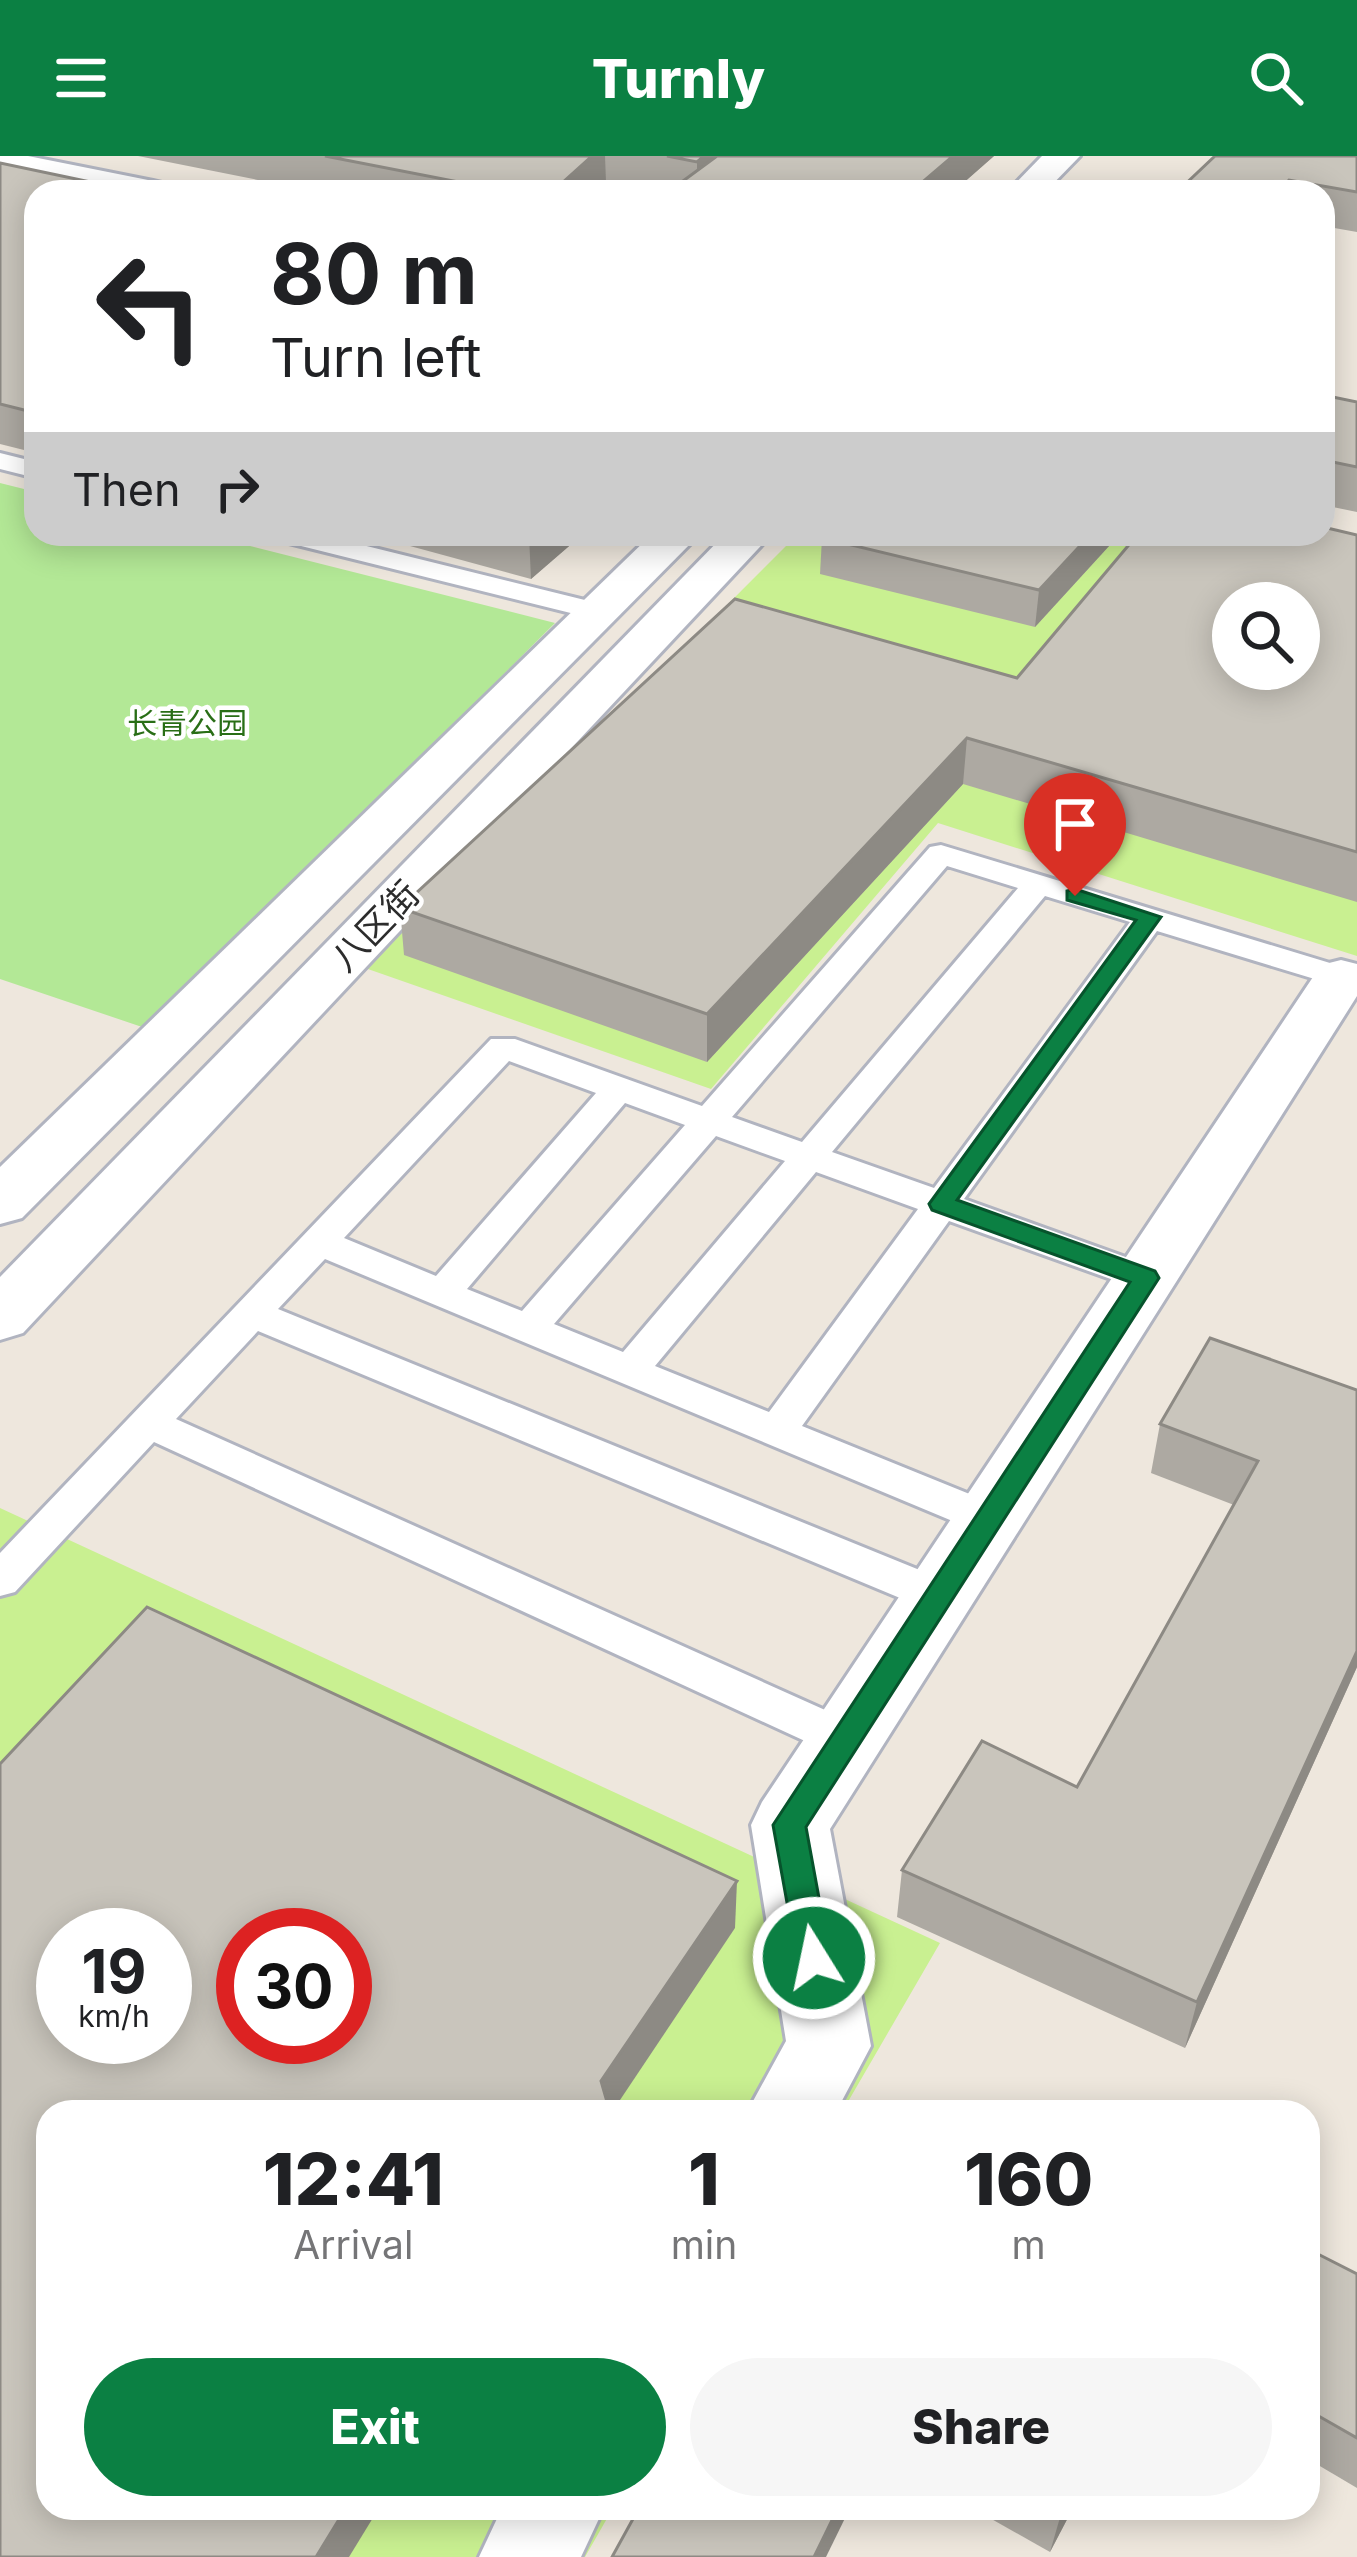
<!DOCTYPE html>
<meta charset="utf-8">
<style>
body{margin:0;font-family:Inter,"Noto Sans SC",sans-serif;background:#f6f6f6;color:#202124;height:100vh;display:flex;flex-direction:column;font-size:45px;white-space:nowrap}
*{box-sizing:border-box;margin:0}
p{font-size:39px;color:#757577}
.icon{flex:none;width:66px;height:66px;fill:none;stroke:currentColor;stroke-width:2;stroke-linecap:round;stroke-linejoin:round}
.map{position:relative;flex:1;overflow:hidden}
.sheet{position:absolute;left:36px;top:1944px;width:1284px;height:420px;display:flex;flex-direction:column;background:#fff;border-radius:36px;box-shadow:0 6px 30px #0003}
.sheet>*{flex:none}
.hud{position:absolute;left:24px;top:24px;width:1311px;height:366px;border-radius:36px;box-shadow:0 6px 30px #0003;background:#fff;color:#202124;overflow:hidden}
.buttons{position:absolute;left:1212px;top:426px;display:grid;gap:24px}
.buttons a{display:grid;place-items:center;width:108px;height:108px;border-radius:50%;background:#fff;box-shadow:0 6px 30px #0003;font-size:60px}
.speed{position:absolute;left:36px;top:1752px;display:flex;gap:24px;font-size:60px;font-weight:700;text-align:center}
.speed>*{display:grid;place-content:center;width:156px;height:156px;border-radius:50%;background:#fff;box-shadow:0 6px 30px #0003;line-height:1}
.speed small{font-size:30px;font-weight:400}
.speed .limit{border:18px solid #d22;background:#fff;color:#111}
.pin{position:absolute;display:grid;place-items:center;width:102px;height:102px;color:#fff;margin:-123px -51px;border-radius:50% 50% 50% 0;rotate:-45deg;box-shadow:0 0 12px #0007}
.pin .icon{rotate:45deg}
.me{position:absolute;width:132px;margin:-66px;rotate:350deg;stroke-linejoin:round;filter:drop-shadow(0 0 9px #0008)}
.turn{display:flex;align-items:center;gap:42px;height:252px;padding:0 48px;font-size:54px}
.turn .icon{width:156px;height:156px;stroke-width:2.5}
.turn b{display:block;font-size:84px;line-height:102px}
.then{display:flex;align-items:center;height:114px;padding:0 48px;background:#0003;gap:24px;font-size:45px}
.eta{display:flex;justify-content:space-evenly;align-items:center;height:204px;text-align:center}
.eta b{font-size:72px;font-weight:800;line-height:84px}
.cta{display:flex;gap:24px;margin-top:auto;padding:24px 48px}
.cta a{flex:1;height:138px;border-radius:72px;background:#0b8043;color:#fff;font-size:48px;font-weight:800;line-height:138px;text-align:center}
.cta a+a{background:#f6f6f6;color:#202124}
header{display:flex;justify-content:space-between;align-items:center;height:156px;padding:0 48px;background:#0b8043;color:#fff;font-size:54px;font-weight:800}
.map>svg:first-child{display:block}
.green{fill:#b3e896}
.pitch{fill:#c9f091;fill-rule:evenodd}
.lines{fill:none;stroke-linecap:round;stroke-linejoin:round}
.service-casing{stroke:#b1b4c0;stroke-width:6}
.minor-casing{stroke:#b1b4c0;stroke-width:6}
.secondary-casing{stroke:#b1b4c0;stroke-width:6}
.service{fill:#fff;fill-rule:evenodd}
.minor{fill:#fff;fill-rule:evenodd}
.secondary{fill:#fff;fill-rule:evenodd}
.wall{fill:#ada9a2}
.shaded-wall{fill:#8d8a84}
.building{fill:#c9c5bc;stroke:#8d8a84;stroke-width:3;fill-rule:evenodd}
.route{fill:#0b8043;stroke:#07532c;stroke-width:3}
.labels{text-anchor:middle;stroke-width:9;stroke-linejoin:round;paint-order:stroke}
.far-park-label{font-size:30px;fill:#296e16;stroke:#fff}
.street-label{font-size:36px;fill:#2c2c2c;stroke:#fff}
</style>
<header><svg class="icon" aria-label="menu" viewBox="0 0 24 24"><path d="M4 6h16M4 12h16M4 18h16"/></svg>Turnly<svg class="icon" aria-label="search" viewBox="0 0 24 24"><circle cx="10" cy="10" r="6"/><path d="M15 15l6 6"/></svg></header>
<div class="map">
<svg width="1357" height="2401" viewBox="0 0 1357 2401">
<rect width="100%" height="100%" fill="#eee7dd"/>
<path class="green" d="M0 327 36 336V378H203L555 467 148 873 0 823Z"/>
<g class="pitch">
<path d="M798 378H1180L1357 419V800L938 667 711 933 365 812ZM1233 447H1299V513H1233Z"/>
<path d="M0 1352 940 1787 842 1956H48V2352H613L585 2401H0ZM63 1779H165V1881H63ZM243 1779H345V1881H243Z"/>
</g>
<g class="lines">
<defs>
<g id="service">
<path d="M0 297 36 306V322L0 313Z"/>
<path d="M273 378H318L609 450 613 456 599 464 277 384Z"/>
<path d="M941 689 1353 814 1357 820 1353 828 1341 831 1157 775 964 1043 1159 1113 1165 1122 1159 1131 1146 1135 1133 1131 949 1065 802 1270 1004 1352 1010 1363 1004 1374 989 1379 974 1374 325 1103 278 1153 954 1428 960 1440 954 1452 939 1456 924 1452 258 1175 176 1263 863 1571 869 1584 863 1597 847 1602 831 1597 154 1286 15 1436 0 1440V1397L491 883H515L702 950 930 691ZM947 710 1018 732 802 986 732 961ZM1045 740 1130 766 934 1032 832 996ZM509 905 596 937 436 1120 344 1082ZM625 947 685 969 522 1155 467 1133ZM716 980 785 1005 623 1196 554 1168ZM816 1016 918 1053 769 1256 655 1210Z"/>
</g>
<g id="minor">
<path d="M0 0H28L153 25 166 28 171 36H100L0 16Z"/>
<path d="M1341 804 1357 808V840L830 1673 871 1890 836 1956H747L786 1885 751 1669 762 1646 1313 821 1321 809Z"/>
<path d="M502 2352H604L581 2401H479Z"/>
</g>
<g id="secondary">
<path d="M1042 0H1080L1045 36H1007Z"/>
<path d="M652 378H700L22 1062 0 1068V1011Z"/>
<path d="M725 378H772L23 1177 0 1184V1121Z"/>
</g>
</defs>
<use href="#service" class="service-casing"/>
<use href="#minor" class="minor-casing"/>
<use href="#secondary" class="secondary-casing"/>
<use href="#service" class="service"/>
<use href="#minor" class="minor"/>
<use href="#secondary" class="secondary"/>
</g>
<g class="wall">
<path d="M138 0H994L953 36H655L606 26 596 36H318Z"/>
<path d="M1357 0V76L1323 70V36H1177Z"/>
<path d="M0 7 36 36V297L0 288Z"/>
<path d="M1323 239 1357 246V356L1323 349Z"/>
<path d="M409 378H583L531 423 410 390Z"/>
<path d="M1120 378 1035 471 820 418 822 382Z"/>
<path d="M1357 379V746L963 628 707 906 404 799 400 752 1017 522Z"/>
<path d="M1210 1182 1357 1511 1185 1892 897 1761 902 1714 1077 1631 1234 1349 1151 1317 1160 1268Z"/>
<path d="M1308 2093 1357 2118V2332L1308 2303Z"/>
<path d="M972 2352H1073L1050 2396Z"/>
</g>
<g class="shaded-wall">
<path d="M592 0H605L606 26 596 36H552Z"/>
<path d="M704 0H753L697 36V6Z"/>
<path d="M953 0H994L953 36H911Z"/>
<path d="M583 378 531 423 529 379Z"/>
<path d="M1091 378H1120L1035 471 1039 434Z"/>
<path d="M967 582 963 628 707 906V858Z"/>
<path d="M1357 1495V1511L1185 1892 1197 1846Z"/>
<path d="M737 1725 735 1772 612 1956H602L601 1925Z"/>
<path d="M346 2352H379L349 2401H316Z"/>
<path d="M838 2352H850L826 2401H814Z"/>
<path d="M1064 2352H1073L1050 2396 1061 2358Z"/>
</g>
<g class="building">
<path d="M325 0H592L552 36H510Z"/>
<path d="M667 0H704L697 6Z"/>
<path d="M717 0H953L911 36H668Z"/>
<path d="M1215 0H1357V36L1289 24 1278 36H1177Z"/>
<path d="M0 7 138 36H36V257L0 248Z"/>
<path d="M1323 239 1357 246V311L1323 304Z"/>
<path d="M1323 371 1357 379V696L967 582 707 858 400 752 735 443 1017 522 1138 378H1323ZM1233 447H1299V513H1233Z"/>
<path d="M826 378H1091L1039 434 822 382Z"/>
<path d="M1210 1182 1357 1234V1495L1197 1846 902 1714 982 1585 1077 1631 1258 1305 1160 1268Z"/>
<path d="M147 1451 737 1725 601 1925 610 1956H48V2352H346L316 2401H0V1608ZM63 1779H165V1881H63ZM243 1779H345V1881H243Z"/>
<path d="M1308 2093 1357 2118V2282L1308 2254Z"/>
<path d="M639 2352H838L814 2401H612Z"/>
</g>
<path class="route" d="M1075 733 1161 761 957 1044 1155 1115 1159 1122 806 1671 830 1802 826 1812 814 1817 802 1812 797 1802 773 1669 1130 1126 932 1054 929 1048 1136 764 1067 744V735Z"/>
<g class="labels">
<g class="far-park-label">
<text x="187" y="578">长青公园</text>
</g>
<g class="street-label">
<text transform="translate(375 770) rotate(-46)" y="13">八区街</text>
</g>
</g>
</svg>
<div class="buttons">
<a><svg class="icon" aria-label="search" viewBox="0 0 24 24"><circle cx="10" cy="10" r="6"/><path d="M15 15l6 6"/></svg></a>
</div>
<div class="speed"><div>19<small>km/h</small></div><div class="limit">30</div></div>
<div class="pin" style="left:1075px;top:740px;background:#d93025"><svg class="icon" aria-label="arrive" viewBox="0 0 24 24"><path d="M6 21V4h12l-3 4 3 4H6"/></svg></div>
<svg class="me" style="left:814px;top:1802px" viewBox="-20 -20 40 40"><circle r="17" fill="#0b8043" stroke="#fff" stroke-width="3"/><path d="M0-11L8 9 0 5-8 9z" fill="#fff"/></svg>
<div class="hud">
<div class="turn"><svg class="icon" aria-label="left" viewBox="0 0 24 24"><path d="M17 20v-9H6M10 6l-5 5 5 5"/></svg><div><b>80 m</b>Turn left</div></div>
<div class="then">Then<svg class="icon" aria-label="right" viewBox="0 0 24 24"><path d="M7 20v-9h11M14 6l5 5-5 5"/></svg></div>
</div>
<section class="sheet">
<div class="eta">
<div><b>12:41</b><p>Arrival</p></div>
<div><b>1</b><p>min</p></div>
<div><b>160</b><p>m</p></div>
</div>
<div class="cta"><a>Exit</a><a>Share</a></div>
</section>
</div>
